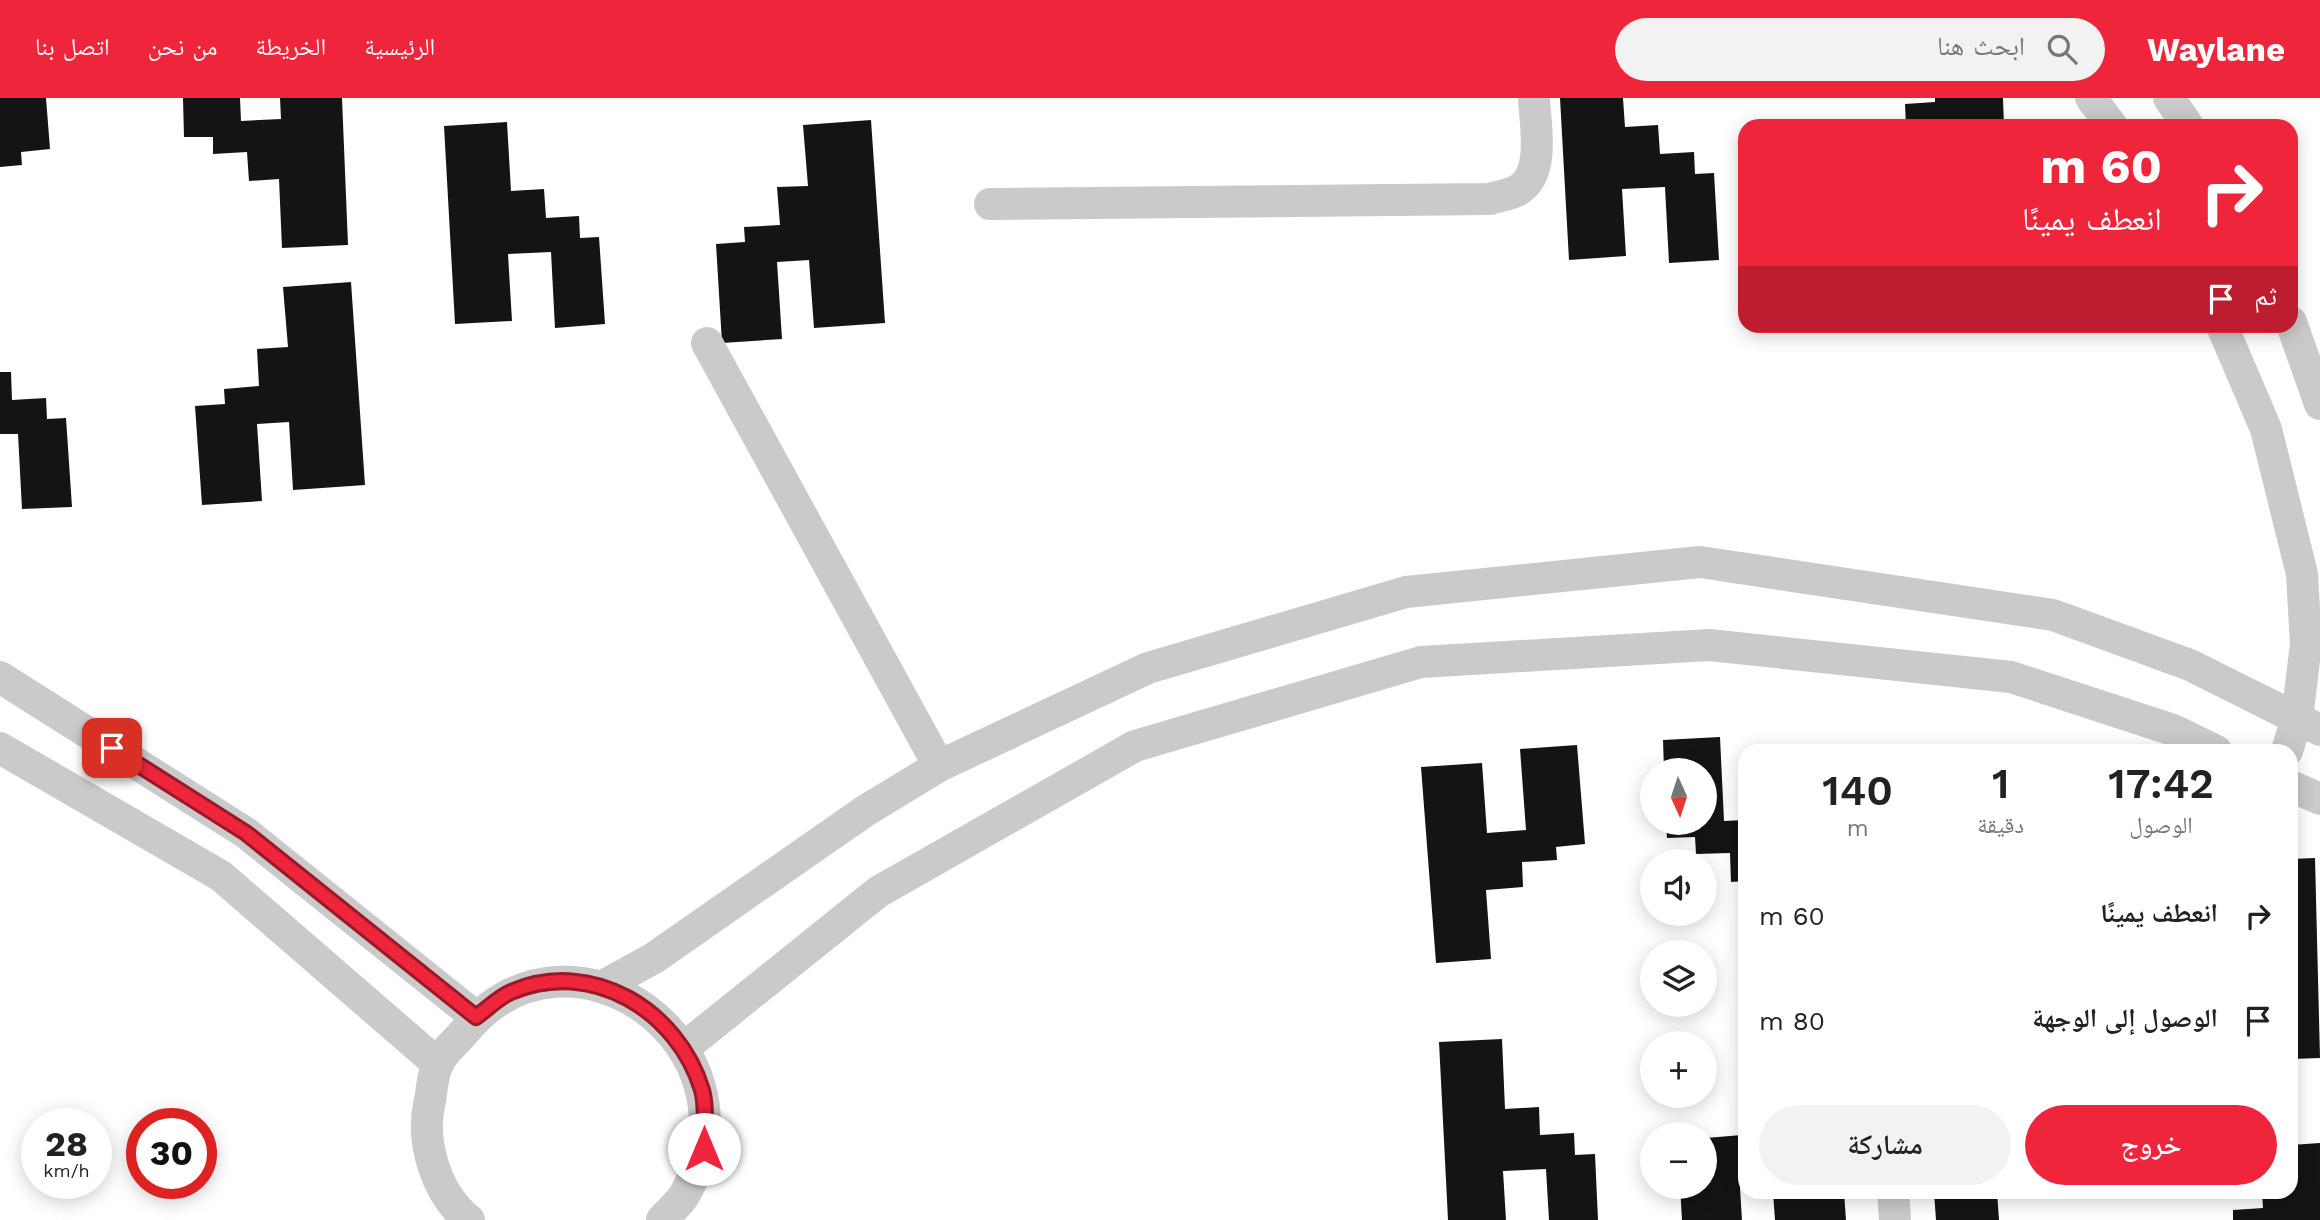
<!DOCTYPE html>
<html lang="ar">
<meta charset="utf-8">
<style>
body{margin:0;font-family:"Work Sans","Noto Naskh Arabic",sans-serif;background:#f2f2f2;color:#222;direction:rtl;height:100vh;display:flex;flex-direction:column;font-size:26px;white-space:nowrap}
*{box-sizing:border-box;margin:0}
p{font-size:23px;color:#767676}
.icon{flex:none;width:38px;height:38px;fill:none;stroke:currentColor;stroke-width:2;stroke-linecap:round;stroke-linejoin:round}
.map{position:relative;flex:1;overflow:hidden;direction:ltr}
.drawer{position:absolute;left:1738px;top:646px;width:560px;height:455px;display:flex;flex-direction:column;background:#fff;border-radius:21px;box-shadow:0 4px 18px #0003;direction:rtl}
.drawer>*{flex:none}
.top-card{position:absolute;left:1738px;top:21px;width:560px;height:214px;border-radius:21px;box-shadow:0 4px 18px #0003;direction:rtl;background:#ee253b;color:#fff;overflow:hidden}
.needle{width:46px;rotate:177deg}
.controls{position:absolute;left:1640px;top:660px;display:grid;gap:14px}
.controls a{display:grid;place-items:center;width:77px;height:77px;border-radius:50%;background:#fff;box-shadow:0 4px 18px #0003;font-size:35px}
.speed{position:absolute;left:21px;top:1010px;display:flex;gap:14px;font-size:35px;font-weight:700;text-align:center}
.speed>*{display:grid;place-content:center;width:91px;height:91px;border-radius:50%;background:#fff;box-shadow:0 4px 18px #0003;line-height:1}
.speed small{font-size:18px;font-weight:400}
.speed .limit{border:10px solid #d22;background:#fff;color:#111}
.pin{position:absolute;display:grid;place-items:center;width:60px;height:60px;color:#fff;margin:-30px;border-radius:14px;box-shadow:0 4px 10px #0006}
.me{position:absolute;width:77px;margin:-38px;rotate:0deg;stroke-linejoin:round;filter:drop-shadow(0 0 5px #0008)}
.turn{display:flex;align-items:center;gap:24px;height:147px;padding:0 21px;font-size:32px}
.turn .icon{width:91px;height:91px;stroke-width:2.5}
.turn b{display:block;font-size:49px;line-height:60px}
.then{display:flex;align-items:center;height:66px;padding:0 21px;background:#0003;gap:14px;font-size:26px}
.eta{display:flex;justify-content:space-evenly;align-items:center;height:119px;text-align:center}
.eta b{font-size:42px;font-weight:600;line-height:49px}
.action{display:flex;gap:14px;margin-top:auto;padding:14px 21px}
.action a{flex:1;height:80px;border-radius:42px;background:#ee253b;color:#fff;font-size:28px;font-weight:600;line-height:80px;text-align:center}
.action a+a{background:#f2f2f2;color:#222}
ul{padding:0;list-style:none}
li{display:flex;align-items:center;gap:21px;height:105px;padding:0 21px}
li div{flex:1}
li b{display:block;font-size:26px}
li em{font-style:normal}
header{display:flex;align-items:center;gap:42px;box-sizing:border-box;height:98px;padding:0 35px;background:#ee253b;color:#fff}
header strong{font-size:33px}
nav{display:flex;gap:38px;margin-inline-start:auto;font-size:24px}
.search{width:490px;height:63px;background:#f2f2f2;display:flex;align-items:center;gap:18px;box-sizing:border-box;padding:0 24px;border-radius:38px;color:#767676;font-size:26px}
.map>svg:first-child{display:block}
.building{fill:#141414}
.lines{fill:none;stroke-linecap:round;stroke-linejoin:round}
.minor{stroke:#cacaca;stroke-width:32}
.route-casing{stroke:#9b1826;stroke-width:18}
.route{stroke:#ee253b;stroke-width:12}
</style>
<header>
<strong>Waylane</strong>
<div class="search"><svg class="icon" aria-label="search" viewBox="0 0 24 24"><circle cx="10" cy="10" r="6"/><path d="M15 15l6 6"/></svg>ابحث هنا</div>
<nav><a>الرئيسية</a><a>الخريطة</a><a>من نحن</a><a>اتصل بنا</a></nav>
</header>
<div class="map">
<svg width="2320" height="1122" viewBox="0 0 2320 1122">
<rect width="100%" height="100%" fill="#fff"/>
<g class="building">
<path d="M0 0H46L50 51 21 54 22 67 0 69Z"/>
<path d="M183 0H240L241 23 281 21 280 0H342L348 147 282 150 279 81 249 83 247 54 213 56V39H184Z"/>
<path d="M1560 0H1623L1625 29 1658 27 1660 56 1694 54 1695 76 1714 75 1719 162 1669 165 1665 89 1622 91 1626 158 1569 162Z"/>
<path d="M1935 0H2003L2004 28H1906L1905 6 1935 4Z"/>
<path d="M871 22 885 225 814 230 809 162 777 164 782 241 722 245 716 146 745 144 744 129 780 127 777 89 808 88 803 27Z"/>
<path d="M507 24 511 93 544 91 546 120 579 118 580 140 599 139 605 226 555 230 551 154 508 156 512 223 455 226 444 28Z"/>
<path d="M351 184 365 387 293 392 289 324 257 326 262 403 202 407 195 308 225 306 224 291 259 288 257 251 288 249 283 189Z"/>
<path d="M0 274H11L12 302 46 300 47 321 66 320 72 409 22 411 18 336H0Z"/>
<path d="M1720 639 1724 723 1745 722V783L1731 784 1730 755 1696 756 1695 739 1667 740 1666 724H1704V672H1664L1663 642Z"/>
<path d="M1577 647 1585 746 1556 749 1557 762 1522 764 1523 789 1486 792 1491 861 1436 865 1421 669 1482 665 1487 735 1526 732 1520 651Z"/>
<path d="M1822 648V653H1765L1764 651Z"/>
<path d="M2315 760 2320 960 2291 961V761Z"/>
<path d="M1502 941 1505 1011 1539 1009 1540 1037 1574 1035 1575 1057 1595 1056 1598 1122H1549L1546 1071 1503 1073 1506 1122H1448L1439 944Z"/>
<path d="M1739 1000H1745V1074H1739L1742 1122H1682L1680 1088H1704L1706 1040 1742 1037Z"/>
<path d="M2320 1045V1122H2233V1112L2263 1110 2262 1094H2291V1047Z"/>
<path d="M1773 1094H1844L1846 1122H1775Z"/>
<path d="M1934 1094H1997L1999 1122H1936Z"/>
</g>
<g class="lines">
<g class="minor">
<path d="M2091 0 2112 28"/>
<path d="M2169 0 2188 28"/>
<path d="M990 106 1490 101C1499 98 1514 96 1521 90 1545 73 1535 25 1534 0"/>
<path d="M2291 224 2320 306"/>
<path d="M2222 228 2266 331 2302 476 2306 546 2297 620 2287 653"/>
<path d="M707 245 939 668"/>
<path d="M0 579 246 735 476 919"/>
<path d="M0 650 221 778 438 966"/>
<path d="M2291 688 2320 701"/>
<path d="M603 888 654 860 865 713 939 668 1148 570 1406 494 1700 464 2053 517 2190 567 2320 632"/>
<path d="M685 949 878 794 1135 648 1421 564 1709 547 2011 579 2173 632 2216 653"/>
<path d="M1893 1094 1895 1122"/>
<path d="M469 1122C437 1097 421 1046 429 1007 432 995 432 977 438 965 443 954 457 943 465 933 570 806 766 947 686 1094 681 1104 670 1113 662 1122"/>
</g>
</g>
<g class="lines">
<defs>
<path id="route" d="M112 650 246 735 476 919C487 911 499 899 511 894 592 859 678 913 702 992 707 1009 704 1033 704 1051"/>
</defs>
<use href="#route" class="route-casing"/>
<use href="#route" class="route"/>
</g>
</svg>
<div class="controls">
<a><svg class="needle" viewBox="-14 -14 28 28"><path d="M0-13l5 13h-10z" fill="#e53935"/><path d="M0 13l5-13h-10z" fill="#767676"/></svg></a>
<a><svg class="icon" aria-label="sound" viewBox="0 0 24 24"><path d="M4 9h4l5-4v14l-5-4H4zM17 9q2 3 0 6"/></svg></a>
<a><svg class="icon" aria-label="layers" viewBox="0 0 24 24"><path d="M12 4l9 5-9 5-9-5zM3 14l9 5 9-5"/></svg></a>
<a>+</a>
<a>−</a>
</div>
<div class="speed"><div>28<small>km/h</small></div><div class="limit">30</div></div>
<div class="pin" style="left:112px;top:650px;background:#d93025"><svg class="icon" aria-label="arrive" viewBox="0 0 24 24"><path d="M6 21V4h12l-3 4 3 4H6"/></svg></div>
<svg class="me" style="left:704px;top:1051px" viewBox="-20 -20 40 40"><circle r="19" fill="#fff"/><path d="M0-13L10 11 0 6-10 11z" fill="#ee253b"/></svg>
<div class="top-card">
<div class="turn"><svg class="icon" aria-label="right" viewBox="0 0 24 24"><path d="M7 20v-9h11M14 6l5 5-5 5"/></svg><div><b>60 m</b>انعطف يمينًا</div></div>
<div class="then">ثم<svg class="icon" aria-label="arrive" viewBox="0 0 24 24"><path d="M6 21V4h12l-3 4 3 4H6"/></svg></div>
</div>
<section class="drawer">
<div class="eta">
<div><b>17:42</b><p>الوصول</p></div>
<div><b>1</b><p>دقيقة</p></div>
<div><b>140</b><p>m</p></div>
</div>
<ul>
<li><svg class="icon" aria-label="right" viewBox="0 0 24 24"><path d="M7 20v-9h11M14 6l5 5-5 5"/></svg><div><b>انعطف يمينًا</b></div><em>60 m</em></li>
<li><svg class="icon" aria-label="arrive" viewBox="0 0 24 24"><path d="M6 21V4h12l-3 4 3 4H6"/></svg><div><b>الوصول إلى الوجهة</b></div><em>80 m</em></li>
</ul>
<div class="action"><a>خروج</a><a>مشاركة</a></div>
</section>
</div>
